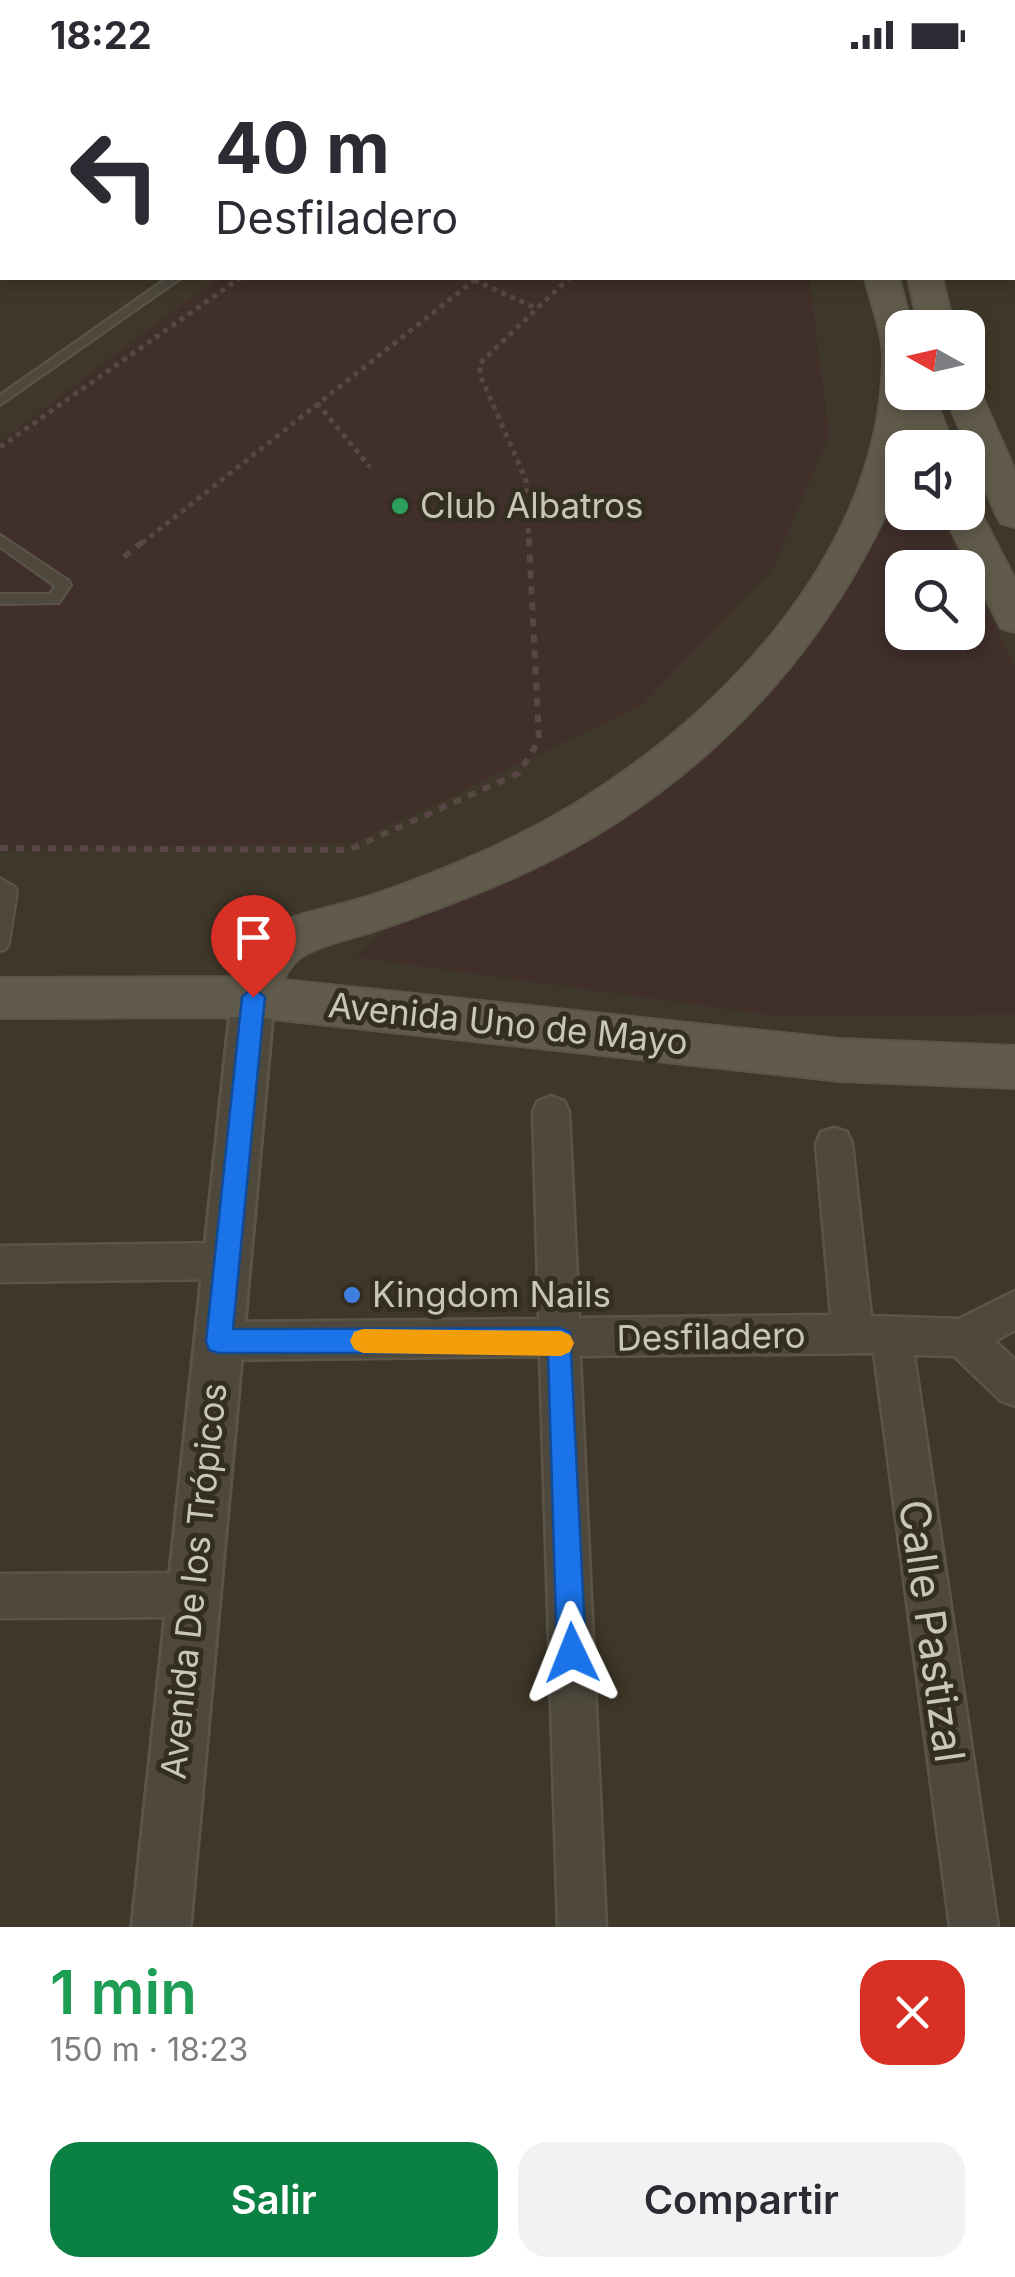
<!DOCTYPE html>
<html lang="es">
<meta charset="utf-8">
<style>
body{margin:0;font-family:Inter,sans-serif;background:#f2f2f3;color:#2b2b33;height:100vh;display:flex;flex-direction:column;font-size:38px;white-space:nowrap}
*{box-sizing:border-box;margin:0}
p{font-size:32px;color:#7c7c81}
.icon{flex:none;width:55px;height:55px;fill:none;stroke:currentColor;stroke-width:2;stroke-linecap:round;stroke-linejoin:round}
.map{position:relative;height:1857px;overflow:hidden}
.sheet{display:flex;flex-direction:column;background:#fff;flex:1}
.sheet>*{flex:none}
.hud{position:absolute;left:0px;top:0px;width:1015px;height:210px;box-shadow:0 5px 15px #0003;background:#fff;color:#2b2b33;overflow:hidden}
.needle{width:65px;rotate:278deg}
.controls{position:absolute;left:885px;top:240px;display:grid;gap:20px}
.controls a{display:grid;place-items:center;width:100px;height:100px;border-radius:20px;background:#fff;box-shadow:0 5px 15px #0003;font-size:50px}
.pin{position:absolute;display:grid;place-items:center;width:85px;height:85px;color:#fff;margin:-102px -42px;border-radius:50% 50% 50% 0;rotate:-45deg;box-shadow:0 0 10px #0007}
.pin .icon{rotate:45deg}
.me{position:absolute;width:110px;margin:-55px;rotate:358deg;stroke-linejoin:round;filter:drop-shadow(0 0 8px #0008)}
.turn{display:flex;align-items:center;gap:35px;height:210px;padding:0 50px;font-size:45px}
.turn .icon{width:130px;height:130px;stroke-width:2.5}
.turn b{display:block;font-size:70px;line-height:85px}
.round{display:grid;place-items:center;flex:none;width:105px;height:105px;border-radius:30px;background:#f2f2f3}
.headline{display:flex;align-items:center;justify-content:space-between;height:170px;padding:0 50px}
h1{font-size:60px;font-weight:600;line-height:75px;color:#1e9e55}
.primary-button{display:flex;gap:20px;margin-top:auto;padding:20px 50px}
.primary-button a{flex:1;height:115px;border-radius:30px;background:#0b8043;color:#fff;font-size:40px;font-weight:600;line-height:115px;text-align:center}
.primary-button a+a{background:#f2f2f3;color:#2b2b33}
.status{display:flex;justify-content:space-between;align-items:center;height:70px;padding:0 50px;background:#fff;direction:ltr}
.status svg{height:28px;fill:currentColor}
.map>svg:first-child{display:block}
.green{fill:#402f2b}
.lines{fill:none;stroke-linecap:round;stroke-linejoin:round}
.service-casing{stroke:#5b5549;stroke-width:4}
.minor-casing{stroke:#5b5549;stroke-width:5}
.tertiary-casing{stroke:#5b5549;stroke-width:6}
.secondary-casing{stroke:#5b5549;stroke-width:4}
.path-far1{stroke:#584744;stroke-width:5;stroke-dasharray:5 5;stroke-linecap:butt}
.path{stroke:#584744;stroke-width:6;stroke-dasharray:8 8;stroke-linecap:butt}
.service{fill:#4f493d;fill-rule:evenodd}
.minor{fill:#4f493d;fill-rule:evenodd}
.tertiary{fill:#4f493d;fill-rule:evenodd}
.secondary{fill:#615b4b;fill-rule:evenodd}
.route{fill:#1a73e8;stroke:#114b97;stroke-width:2.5}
.slow{fill:#f59e0b}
.leisure-dot{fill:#2e9e5b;stroke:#342e21;stroke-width:4}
.shop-dot{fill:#3f7fe0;stroke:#342e21;stroke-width:4}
.labels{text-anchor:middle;stroke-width:10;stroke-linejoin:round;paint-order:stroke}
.poi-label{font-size:35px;fill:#c9c5b9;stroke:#342e21;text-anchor:start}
.street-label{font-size:35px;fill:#c9c5b9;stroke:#342e21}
.near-street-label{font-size:42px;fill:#c9c5b9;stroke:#342e21}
</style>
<div class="status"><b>18:22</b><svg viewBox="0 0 49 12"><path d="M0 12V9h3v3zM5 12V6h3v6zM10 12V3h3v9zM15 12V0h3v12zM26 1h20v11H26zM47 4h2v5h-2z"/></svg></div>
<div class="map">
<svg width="1015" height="1857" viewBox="0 0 1015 1857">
<rect width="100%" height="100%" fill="#3f3729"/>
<g class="green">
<path d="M218 208H809L829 365 772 500 640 636 354 772 0 780V372Z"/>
<path d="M902 393V442L937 443 965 497 902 498V562H968V502L1015 597V944L779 946 357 887 395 851 526 804 639 736 857 494Z"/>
</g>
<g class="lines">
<defs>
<g id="service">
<path d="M301 0H313V2H302Z"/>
<path d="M352 0H364V2H353Z"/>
<path d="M419 0H431V2H420Z"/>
<rect x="0" y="42" width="2" height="6"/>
<rect x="1012" y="154" width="3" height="8"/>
<path d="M167 208H181L0 335V325Z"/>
<path d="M0 465 69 511 71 515 59 533 0 534V524H50L55 516 0 477Z"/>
<path d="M0 808 15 817 17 822 9 874 6 879 0 881Z"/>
</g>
<g id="minor">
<rect x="1012" y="117" width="3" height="14"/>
<path d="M551 1026 564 1031 569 1042 579 1248 831 1245 816 1074 821 1062 834 1058 847 1062 852 1074 871 1246 959 1249 1015 1221V1260L995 1271 1015 1290V1336L1001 1331 954 1286 914 1285 998 1857H950L874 1283 580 1286 606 1857H558L540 1286 219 1290 205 1284 199 1271 205 1258 219 1252 539 1249 533 1042 538 1031Z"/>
<path d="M225 1173 239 1178 244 1191 239 1204 225 1209 0 1212V1176Z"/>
<path d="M191 1503 206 1510 213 1525 206 1540 191 1547 0 1548V1504Z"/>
</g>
<path id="tertiary" d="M253 909 268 914 274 927 190 1857H132L232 927 238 914Z"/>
<g id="secondary">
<path d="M795 0H826L827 2H797Z"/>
<path d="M865 208H899L912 258H902V322H933L954 378H917L911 360 907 378H902C902 417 881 456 862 490 787 626 669 735 528 801 480 823 430 842 380 859 357 867 330 872 308 883 297 888 288 900 283 910L840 969 1015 976V1018L840 1011 253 947 0 948V908L237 907C245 889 254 870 271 858 294 843 330 838 357 830 405 815 452 796 498 775 680 691 881 504 883 289 883 264 871 233 865 208Z"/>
<path d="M908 208H942L954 258H919Z"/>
<path d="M968 312 980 322 1015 401V457L1001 453 996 444 944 322H968Z"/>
<path d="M968 431 980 442 1015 509V562L1001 558 942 442H968Z"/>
</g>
</defs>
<use href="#service" class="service-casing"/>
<use href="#minor" class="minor-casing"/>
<use href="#tertiary" class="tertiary-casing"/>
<use href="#secondary" class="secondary-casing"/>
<g class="path-far1">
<path d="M474 210 538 239"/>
<path d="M317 333 370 397"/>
<path d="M0 377 240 208"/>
<path d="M142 473 477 208"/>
<path d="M529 473 526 410 480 305V293L569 208"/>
</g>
<g class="path">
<path d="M124 487 145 470"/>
<path d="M0 778 349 780 519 703 539 670 529 470"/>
</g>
<use href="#service" class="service"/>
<use href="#minor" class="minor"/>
<use href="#tertiary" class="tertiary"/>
<use href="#secondary" class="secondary"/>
</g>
<path class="route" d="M253 917 265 927 233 1259 560 1258 570 1262 586 1583 582 1593 572 1598 562 1593 557 1583 548 1283H218L209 1280 206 1271 242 927Z"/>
<path class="slow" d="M363 1259 561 1261 570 1265 574 1273 570 1282 561 1286 363 1283 354 1279 350 1271 354 1262Z"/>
<circle class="leisure-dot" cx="400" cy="436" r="10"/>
<circle class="shop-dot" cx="352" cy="1225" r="10"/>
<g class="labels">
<g class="poi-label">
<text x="420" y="448">Club Albatros</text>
<text x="372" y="1237">Kingdom Nails</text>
</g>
<g class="street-label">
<text transform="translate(508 954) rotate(6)" y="12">Avenida Uno de Mayo</text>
<text transform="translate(711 1267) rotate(-1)" y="12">Desfiladero</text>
<text transform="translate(194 1511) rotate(-84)" y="12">Avenida De los Trópicos</text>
</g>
<g class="near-street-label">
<text transform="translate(932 1561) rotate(82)" y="15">Calle Pastizal</text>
</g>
</g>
</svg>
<div class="controls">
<a><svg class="needle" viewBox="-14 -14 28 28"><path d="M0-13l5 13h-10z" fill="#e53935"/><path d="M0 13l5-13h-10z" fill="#7c7c81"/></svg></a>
<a><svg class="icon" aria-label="sound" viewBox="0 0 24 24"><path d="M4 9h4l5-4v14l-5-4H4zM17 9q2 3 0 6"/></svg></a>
<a><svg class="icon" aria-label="search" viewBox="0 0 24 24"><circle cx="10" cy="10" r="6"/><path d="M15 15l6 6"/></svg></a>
</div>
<div class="pin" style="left:253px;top:927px;background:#d93025"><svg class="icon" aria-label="arrive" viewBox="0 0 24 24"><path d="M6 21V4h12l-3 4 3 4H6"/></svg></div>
<svg class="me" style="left:572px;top:1583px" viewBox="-20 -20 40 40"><path d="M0-17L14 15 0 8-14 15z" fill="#1a73e8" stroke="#fff" stroke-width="4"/></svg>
<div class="hud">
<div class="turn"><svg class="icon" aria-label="left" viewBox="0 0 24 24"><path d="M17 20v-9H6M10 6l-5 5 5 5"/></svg><div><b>40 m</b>Desfiladero</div></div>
</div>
</div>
<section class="sheet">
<div class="headline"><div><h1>1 min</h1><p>150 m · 18:23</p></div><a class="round" style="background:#d93025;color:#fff"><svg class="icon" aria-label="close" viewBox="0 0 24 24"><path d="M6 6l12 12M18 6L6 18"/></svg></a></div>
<div class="primary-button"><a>Salir</a><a>Compartir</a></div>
</section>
